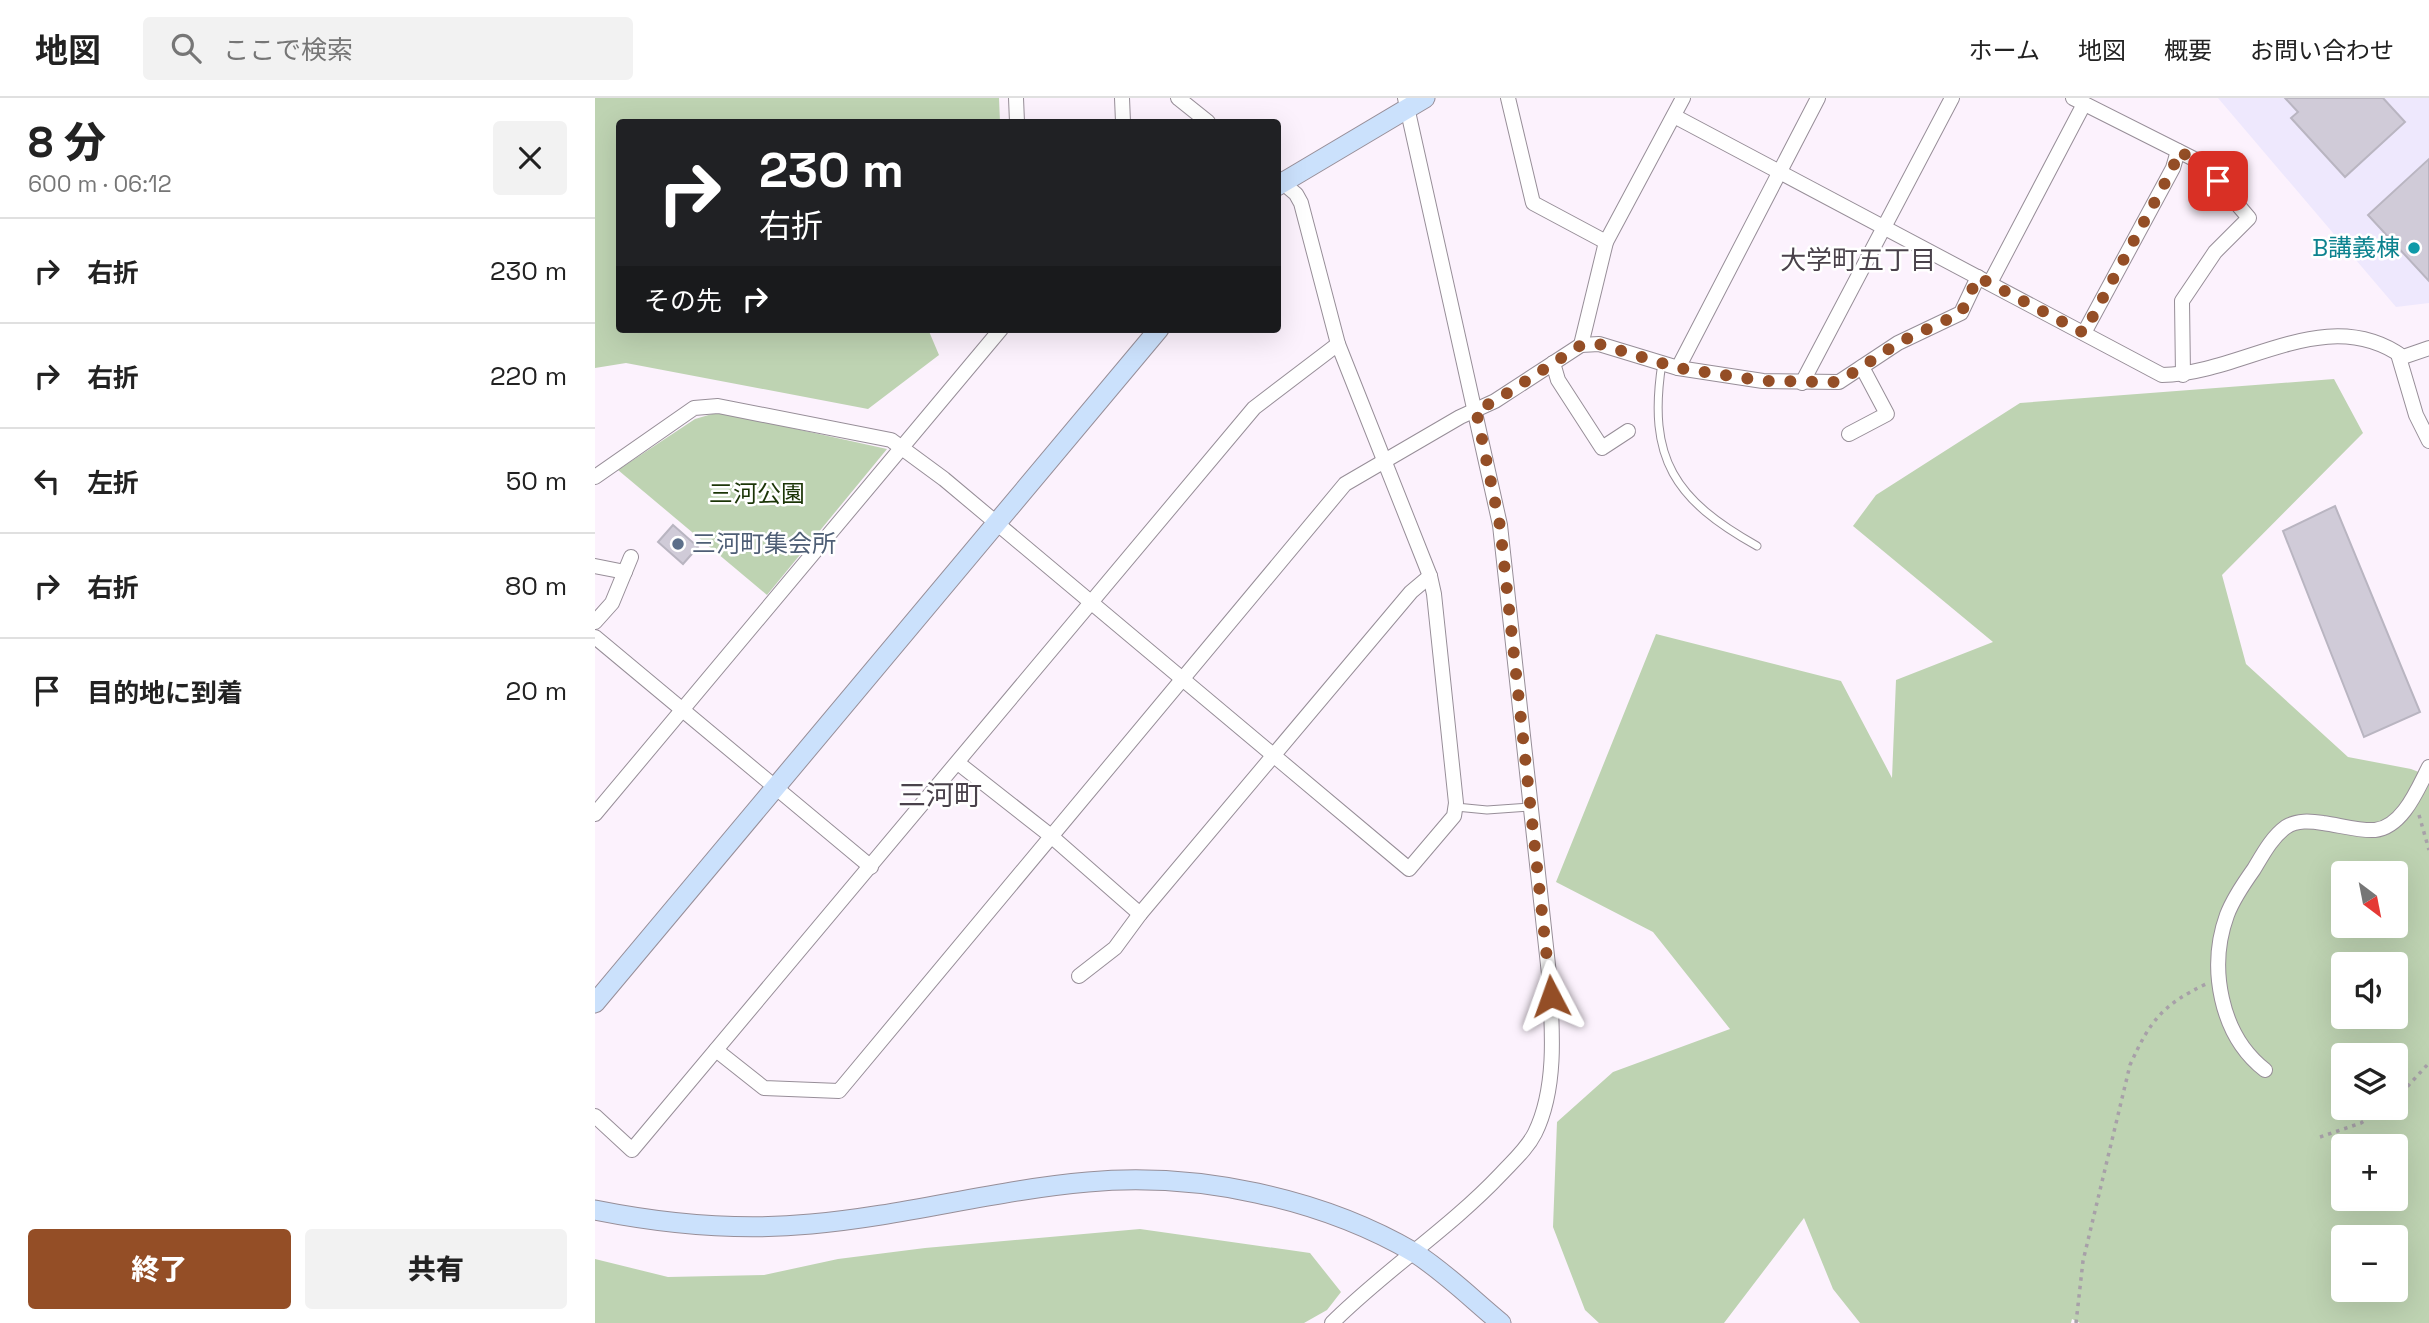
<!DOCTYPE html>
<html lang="ja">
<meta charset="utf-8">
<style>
body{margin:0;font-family:"Space Grotesk","Noto Sans JP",sans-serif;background:#f2f2f2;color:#222;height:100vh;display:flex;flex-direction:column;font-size:26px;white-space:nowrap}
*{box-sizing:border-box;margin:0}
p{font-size:23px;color:#767676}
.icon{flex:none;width:38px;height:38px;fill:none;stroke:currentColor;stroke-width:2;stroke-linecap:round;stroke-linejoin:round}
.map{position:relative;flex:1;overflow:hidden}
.side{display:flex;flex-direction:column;background:#fff;width:595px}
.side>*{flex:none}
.banner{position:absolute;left:21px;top:21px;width:665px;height:214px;border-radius:7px;box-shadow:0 7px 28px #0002;background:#202124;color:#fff;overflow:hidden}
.needle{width:46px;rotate:148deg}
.buttons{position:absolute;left:1736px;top:763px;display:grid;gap:14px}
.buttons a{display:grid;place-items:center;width:77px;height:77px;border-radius:7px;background:#fff;box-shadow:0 7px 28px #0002;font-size:35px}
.pin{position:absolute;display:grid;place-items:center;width:60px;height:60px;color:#fff;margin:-30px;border-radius:14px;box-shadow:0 4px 10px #0006}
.me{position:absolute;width:77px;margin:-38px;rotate:356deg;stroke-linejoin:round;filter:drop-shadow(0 0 5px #0008)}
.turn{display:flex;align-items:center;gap:24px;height:147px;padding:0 28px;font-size:32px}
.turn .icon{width:91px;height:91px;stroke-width:2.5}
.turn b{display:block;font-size:49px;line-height:60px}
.then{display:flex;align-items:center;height:66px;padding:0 28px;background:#0003;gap:14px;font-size:26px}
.round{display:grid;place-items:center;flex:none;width:74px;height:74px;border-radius:7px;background:#f2f2f2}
.headline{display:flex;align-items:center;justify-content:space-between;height:119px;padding:0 28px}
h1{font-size:42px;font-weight:800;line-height:52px}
.button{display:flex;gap:14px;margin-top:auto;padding:14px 28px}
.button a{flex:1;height:80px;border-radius:7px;background:#944e26;color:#fff;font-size:28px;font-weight:800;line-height:80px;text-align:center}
.button a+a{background:#f2f2f2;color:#222}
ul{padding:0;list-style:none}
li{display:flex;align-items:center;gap:21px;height:105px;padding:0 28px;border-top:2px solid #e0e0e0}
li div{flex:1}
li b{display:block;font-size:26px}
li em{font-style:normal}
header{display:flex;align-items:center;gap:42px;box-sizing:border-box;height:98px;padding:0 35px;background:#fff;border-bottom:2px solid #e0e0e0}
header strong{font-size:33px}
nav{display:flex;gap:38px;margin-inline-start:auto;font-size:24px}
.search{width:490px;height:63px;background:#f2f2f2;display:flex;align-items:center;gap:18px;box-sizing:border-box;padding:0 24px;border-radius:7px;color:#767676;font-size:26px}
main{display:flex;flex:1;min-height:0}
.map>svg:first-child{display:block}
.education{fill:#eee8fd}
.green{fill:#bed3b2;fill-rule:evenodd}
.building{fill:#d0cbd8;stroke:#b9b5c1;stroke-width:2}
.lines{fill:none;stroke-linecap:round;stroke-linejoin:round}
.lane-casing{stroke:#978e98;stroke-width:9}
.street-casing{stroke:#978e98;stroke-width:16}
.secondary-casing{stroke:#978e98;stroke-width:21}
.path{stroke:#a7a0a8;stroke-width:3.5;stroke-dasharray:3.5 5;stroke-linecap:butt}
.lane{stroke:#fff;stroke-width:7}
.street{stroke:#fff;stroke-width:14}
.secondary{stroke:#cbe1fc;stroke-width:19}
.route{stroke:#944e26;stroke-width:12;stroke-dasharray:0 21.6}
.culture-dot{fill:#0f9aa8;stroke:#fff;stroke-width:2.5}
.service-dot{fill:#5c6f8a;stroke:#fff;stroke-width:2.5}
.labels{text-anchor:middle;stroke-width:5;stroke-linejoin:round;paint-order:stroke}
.culture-label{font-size:24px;fill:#0d838f;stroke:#fff;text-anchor:end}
.park-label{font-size:24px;fill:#1b3506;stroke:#fff}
.service-label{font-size:24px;fill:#4e5e75;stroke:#fff;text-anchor:start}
.neighbourhood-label{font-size:26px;fill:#4a424b;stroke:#fff}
.quarter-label{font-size:28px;fill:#4a424b;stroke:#fff}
</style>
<header>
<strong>地図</strong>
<div class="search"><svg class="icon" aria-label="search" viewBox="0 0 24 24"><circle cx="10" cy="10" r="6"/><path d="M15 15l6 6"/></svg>ここで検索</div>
<nav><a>ホーム</a><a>地図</a><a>概要</a><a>お問い合わせ</a></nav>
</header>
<main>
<section class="side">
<div class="headline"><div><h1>8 分</h1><p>600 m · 06:12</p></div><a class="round"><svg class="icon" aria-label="close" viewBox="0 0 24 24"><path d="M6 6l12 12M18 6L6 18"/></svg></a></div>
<ul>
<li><svg class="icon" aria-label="right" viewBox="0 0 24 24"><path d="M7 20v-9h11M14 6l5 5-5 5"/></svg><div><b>右折</b></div><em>230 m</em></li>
<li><svg class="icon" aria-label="right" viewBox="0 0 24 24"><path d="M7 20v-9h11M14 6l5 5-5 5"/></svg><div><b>右折</b></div><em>220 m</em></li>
<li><svg class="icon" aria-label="left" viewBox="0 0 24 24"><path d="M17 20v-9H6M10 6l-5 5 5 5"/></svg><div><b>左折</b></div><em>50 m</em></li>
<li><svg class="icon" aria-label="right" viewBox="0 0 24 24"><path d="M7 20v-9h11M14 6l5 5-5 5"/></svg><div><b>右折</b></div><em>80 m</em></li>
<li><svg class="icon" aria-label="arrive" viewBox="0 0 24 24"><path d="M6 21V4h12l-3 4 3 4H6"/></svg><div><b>目的地に到着</b></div><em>20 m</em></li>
</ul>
<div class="button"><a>終了</a><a>共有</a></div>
</section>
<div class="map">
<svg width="1834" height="1225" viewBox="0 0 1834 1225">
<rect width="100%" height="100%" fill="#fcf2fd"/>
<path class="education" d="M1623 0H1834V205L1801 209Z"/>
<g class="green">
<path d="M0 0H404L405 24H24V231H333L344 257 273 311 31 265 0 270Z"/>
<path d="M1739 281 1768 335 1627 477 1651 566 1753 659 1816 671 1834 678V1225H1485L1477 1221 1476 1225H1265L1238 1191 1209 1120 1129 1225H1004L990 1212 958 1129 962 1024 1018 974 1135 931 1058 834 961 784 1061 536 1246 583 1297 680 1301 582 1398 544 1258 428 1281 397 1425 305ZM1748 775H1801V828H1748ZM1748 866H1801V919H1748ZM1748 957H1801V1010H1748ZM1748 1048H1801V1101H1748ZM1748 1139H1801V1192H1748Z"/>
<path d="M124 314 292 351 172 497 23 372 100 321Z"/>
<path d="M545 1131 715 1155 746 1194 732 1212 709 1225H0V1161L73 1179 169 1177 243 1161 330 1150Z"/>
</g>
<g class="building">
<path d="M1690 0H1788L1810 24 1750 79 1696 20 1703 14Z"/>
<path d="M1834 61V183L1773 117Z"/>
<path d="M1740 408 1825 614 1769 639 1688 433Z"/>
<path d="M78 427 103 449 88 466 63 444Z"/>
</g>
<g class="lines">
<defs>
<g id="lane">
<path d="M1067 265C1052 361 1080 402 1162 448"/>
<path d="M861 709 892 712 934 709"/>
</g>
<g id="street">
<path d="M421 0 422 24"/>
<path d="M527 0 528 24"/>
<path d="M583 0 613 24"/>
<path d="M913 0 938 105 1011 144"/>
<path d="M1478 0 1607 65 1654 120 1620 154 1587 203 1588 277"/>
<path d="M1079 18 1567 277C1648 276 1731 204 1808 259L1834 250"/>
<path d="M1395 185 1489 6"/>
<path d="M1489 235 1578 70 1583 53"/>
<path d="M986 247 1011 144 1088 0"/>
<path d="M1803 256 1821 317 1834 343"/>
<path d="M958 265 963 282 1007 350 1033 333"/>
<path d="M1083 270 1223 0"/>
<path d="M1207 285 1357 0"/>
<path d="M1254 336 1292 316 1267 269"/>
<path d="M0 379 99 310 123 308 296 342 349 381 814 771 859 718 861 705 839 496 835 478 743 246 706 105 701 96 682 80"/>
<path d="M0 468 30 474"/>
<path d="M0 524 17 505 36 459"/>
<path d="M0 539 276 769"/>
<path d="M363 665 456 738 545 816 816 494 835 478"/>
<path d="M0 716 406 231"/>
<path d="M484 878 520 850 545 816"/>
<path d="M121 952 169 990 244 993 750 386 865 319 900 303 986 247 1004 246 1083 270 1168 283 1244 284 1303 245 1366 215 1383 179"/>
<path d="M1670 972C1625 937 1613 869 1632 817 1638 801 1649 785 1659 771 1668 756 1677 739 1691 729 1702 722 1715 723 1728 725 1744 727 1764 733 1780 732 1808 729 1823 690 1834 669"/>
<path d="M0 1018 37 1052 659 310 743 246"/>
<path d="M737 1225C790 1172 854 1131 906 1076 918 1063 932 1051 940 1035 963 988 957 926 954 876L905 427 810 0"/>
</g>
<g id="secondary">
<path d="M682 88 830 0"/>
<path d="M0 905 564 231"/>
<path d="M0 1112C70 1126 144 1133 216 1126 309 1118 400 1092 493 1084 602 1074 726 1100 820 1155 850 1174 878 1202 906 1225"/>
</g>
</defs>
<use href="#lane" class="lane-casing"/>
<use href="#street" class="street-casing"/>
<use href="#secondary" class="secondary-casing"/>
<g class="path">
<path d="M1824 717 1834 752"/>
<path d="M1801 1001 1834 965"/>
<path d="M1725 1039 1766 1025 1788 1010"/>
<path d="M1481 1225 1488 1163 1535 967C1555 923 1567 907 1611 886"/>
</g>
<use href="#lane" class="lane"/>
<use href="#street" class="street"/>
<use href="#secondary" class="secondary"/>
</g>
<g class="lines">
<path class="route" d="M956 898 905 428 881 312 900 303 986 247 1004 246 1083 270 1168 283 1244 284 1303 245 1366 215 1383 179 1489 235 1578 70 1583 53 1607 65 1623 83"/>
</g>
<circle class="culture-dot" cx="1819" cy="150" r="7"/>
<circle class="service-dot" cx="83" cy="446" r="7"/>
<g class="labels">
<g class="culture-label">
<text x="1805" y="158">B講義棟</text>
</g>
<g class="park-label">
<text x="162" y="404">三河公園</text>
</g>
<g class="service-label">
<text x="97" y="454">三河町集会所</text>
</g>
<g class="neighbourhood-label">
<text x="1263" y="171">大学町五丁目</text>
</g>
<g class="quarter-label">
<text x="345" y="707">三河町</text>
</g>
</g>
</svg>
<div class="buttons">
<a><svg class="needle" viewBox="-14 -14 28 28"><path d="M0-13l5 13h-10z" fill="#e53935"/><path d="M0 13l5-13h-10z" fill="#767676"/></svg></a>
<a><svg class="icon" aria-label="sound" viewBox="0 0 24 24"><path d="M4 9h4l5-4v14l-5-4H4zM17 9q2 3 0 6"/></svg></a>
<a><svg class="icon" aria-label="layers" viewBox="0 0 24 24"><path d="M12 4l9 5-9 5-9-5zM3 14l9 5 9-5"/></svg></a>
<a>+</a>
<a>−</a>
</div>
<div class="pin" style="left:1623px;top:83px;background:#d93025"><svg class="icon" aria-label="arrive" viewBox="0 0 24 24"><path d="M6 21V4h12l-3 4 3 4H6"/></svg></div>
<svg class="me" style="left:956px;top:898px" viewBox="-20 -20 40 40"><path d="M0-17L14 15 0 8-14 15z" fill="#944e26" stroke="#fff" stroke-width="4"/></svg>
<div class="banner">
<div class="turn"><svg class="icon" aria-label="right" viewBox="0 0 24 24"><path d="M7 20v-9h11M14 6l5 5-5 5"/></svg><div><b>230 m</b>右折</div></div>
<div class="then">その先<svg class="icon" aria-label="right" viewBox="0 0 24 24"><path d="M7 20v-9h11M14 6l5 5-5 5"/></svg></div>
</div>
</div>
</main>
